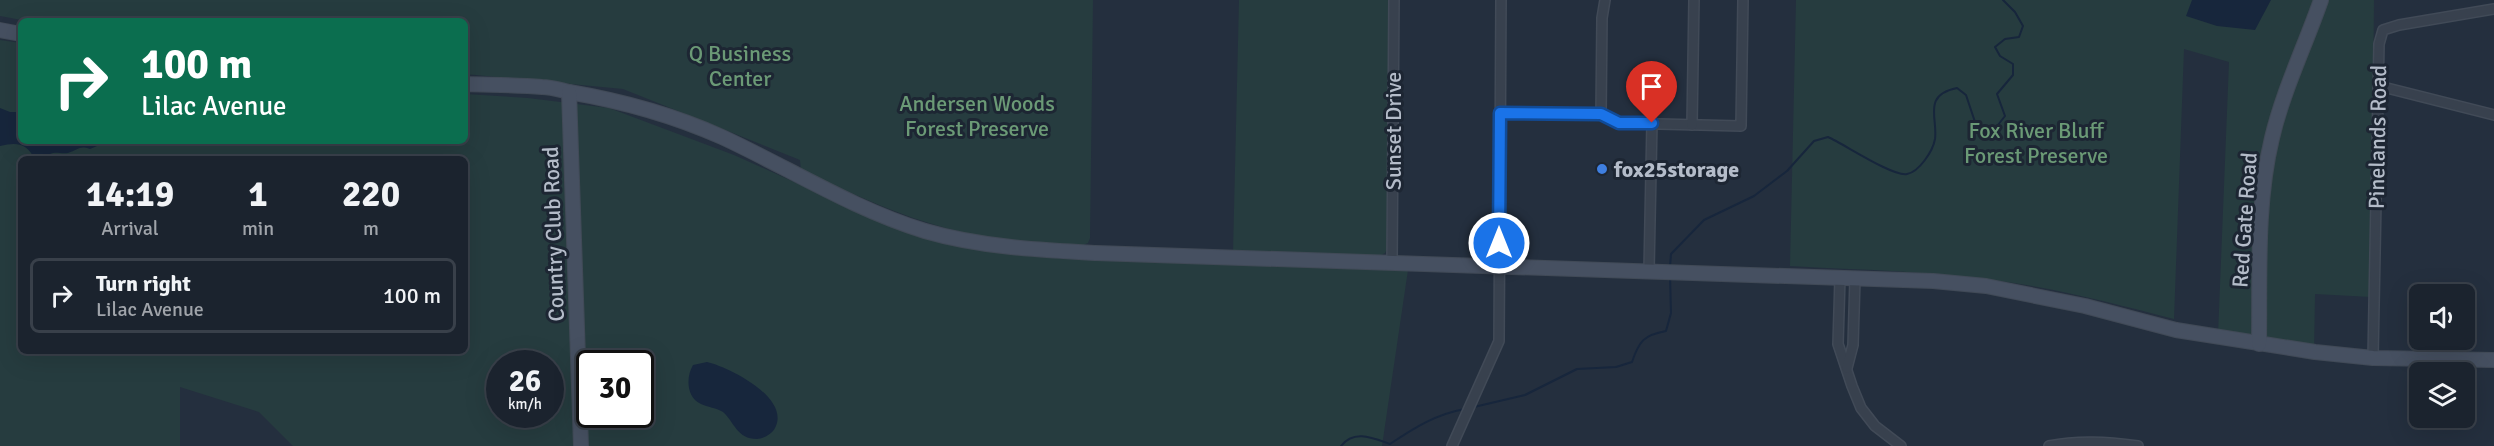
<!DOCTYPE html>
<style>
body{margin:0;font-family:Signika,sans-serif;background:#282f3a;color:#f1f3f6;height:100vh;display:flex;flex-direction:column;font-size:22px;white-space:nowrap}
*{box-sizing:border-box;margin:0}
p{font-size:20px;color:#a0a4aa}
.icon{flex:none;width:33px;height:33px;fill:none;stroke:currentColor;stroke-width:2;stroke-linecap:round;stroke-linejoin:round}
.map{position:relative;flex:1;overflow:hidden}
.panel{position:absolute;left:18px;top:156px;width:450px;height:198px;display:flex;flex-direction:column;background:#1b232e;border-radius:9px;box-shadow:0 6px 24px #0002,0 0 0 2px #39404a}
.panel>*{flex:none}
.banner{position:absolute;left:18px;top:18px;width:450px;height:126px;border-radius:9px;box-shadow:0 6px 24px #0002,0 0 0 2px #39404a;background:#0b6e4f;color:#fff;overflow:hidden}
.tools{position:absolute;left:2409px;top:284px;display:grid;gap:12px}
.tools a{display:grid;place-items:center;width:66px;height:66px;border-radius:9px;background:#1b232e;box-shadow:0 6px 24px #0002,0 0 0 2px #39404a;font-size:30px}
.speed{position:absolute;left:486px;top:350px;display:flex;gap:12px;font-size:30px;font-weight:700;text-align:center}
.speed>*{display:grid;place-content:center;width:78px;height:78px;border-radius:50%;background:#1b232e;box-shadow:0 6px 24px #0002,0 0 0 2px #39404a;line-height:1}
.speed small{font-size:15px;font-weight:400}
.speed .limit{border:3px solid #111;border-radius:9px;background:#fff;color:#111}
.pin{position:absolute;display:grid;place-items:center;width:51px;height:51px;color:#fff;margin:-62px -26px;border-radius:50% 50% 50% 0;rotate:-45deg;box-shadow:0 0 6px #0007}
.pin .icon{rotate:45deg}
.me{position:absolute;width:66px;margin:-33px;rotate:0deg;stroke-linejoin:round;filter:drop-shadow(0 0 4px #0008)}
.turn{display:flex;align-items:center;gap:21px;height:126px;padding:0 24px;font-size:27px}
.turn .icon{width:78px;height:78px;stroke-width:2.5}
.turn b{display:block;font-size:42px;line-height:51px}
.eta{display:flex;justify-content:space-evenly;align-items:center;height:102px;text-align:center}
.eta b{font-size:36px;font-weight:800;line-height:42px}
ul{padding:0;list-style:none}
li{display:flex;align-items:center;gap:18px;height:75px;margin:0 12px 9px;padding:0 12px;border:3px solid #39404a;border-radius:9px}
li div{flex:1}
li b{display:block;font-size:22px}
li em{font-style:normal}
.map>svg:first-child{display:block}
.green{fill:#263c3f;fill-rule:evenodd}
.water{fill:#17263c}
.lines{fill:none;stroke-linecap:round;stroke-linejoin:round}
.stream{stroke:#17263c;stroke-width:2}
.street-casing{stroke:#414a57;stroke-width:12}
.secondary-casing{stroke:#414a57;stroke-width:16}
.street{stroke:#38414e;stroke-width:9}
.secondary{stroke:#465061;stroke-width:14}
.route-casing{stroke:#114b97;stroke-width:15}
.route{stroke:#1a73e8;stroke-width:10}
.shop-dot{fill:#3f7fe0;stroke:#1d2633;stroke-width:2}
.labels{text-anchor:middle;stroke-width:6;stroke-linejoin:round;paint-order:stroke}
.park-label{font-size:22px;fill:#6b9a76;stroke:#1d2633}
.street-label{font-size:22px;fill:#b4bcc9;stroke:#1d2633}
.poi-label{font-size:22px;font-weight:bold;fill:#b4bcc9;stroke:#1d2633;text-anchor:start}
</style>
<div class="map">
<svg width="2494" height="446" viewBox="0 0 2494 446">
<rect width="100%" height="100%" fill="#242f3e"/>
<g class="green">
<path d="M0 0H1093L1090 238 1088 243 1083 245C1050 243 1016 242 982 236 918 225 859 197 801 170L800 160 623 89 465 74V21H27L0 16Z"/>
<path d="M1239 0H1392L1388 247 1385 253 1380 256 1233 252Z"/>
<path d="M1796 0H2374L2371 297 2315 294 2314 351 2218 335 2229 62 2184 49 2174 319C2116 304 2059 289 2000 281 1931 271 1860 270 1790 266Z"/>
<path d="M0 40 21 43V141H465V94L528 98 609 108 734 155 865 214 1029 255 1408 270 1382 446H293L259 412 180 387V446H0ZM21 159H465V351H21ZM500 363H550V414H500ZM590 363H640V414H590Z"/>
</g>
<g class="water">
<path d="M2192 0H2271L2255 30 2217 26 2186 16Z"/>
<path d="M0 108 10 112H21V141H98L97 146 90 149C79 145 78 150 68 153 62 154 58 152 53 153 46 155 43 159 35 159 26 143 17 142 0 146Z"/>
<path d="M707 362C729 367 791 398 775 428 772 434 763 439 757 439 737 439 735 423 723 412 717 408 707 407 701 404 686 397 686 377 693 365Z"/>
</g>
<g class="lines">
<g class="stream">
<path d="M1670 267 1671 254 1704 220 1754 196 1787 171 1814 141 1828 137C1844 144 1893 177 1907 174 1919 172 1933 151 1935 139 1938 118 1922 95 1957 88L1966 95 1976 125 1994 130 2005 116 1997 94 2013 75V64L2000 56 1995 47 2005 39 2019 37 2023 26 2015 12 2003 0"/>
<path d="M1474 407 1525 395 1577 369 1616 367 1632 362C1639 341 1644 335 1666 331L1671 313 1670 276"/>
<path d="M1341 446C1354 429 1373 438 1390 444 1414 428 1436 414 1465 409"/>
</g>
<defs>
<g id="street">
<path d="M2379 86 2494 115"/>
<path d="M1500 113 1601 114 1619 123 1741 126 1743 0"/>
<path d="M1601 114 1602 18 1605 0"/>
<path d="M1692 125 1694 0"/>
<path d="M1392 262 1394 0"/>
<path d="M1649 270 1652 122"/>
<path d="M1840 278 1838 344 1852 386 1861 408 1875 426 1901 446"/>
<path d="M2373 358 2379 44 2383 30 2399 25 2494 9"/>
<path d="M1847 368 1853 345 1855 279"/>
<path d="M1452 446 1499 341 1501 0"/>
<path d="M2049 446C2079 440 2107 442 2138 446"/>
</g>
<g id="secondary">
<path d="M0 30 21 34"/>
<path d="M465 84C491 85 517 85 542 87 552 87 560 90 569 92 622 101 673 115 722 137 789 168 853 209 925 231 980 247 1039 250 1096 253L1933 281 1986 286 2085 306 2176 330 2315 352 2373 358 2494 360"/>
<path d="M569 92 581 446"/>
<path d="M2259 344C2260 276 2256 204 2272 138 2283 91 2305 46 2321 0"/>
</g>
</defs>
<use href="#street" class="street-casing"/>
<use href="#secondary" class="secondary-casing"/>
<use href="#street" class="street"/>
<use href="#secondary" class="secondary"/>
</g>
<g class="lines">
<defs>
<path id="route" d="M1499 243 1500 113 1601 114 1619 123H1652"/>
</defs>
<use href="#route" class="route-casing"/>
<use href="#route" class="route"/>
</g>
<circle class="shop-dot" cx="1602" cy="169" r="6"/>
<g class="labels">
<g class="park-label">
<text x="740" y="61">Q Business<tspan x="740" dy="25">Center</tspan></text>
<text x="977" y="111">Andersen Woods<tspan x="977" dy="25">Forest Preserve</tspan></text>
<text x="2036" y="138">Fox River Bluff<tspan x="2036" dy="25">Forest Preserve</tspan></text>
</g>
<g class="street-label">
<text transform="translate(1393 131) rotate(-90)" y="8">Sunset Drive</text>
<text transform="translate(2377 137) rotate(-89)" y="8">Pinelands Road</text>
<text transform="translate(2244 220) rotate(-86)" y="8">Red Gate Road</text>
<text transform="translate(553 234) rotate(-92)" y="8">Country Club Road</text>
</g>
<g class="poi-label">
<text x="1614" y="177">fox25storage</text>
</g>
</g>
</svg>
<div class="tools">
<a><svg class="icon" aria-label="sound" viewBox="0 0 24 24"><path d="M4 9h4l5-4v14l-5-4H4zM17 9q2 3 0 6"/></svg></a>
<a><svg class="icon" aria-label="layers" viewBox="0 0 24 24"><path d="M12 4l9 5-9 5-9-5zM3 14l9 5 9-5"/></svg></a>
</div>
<div class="speed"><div>26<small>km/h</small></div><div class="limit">30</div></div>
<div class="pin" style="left:1652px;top:123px;background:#d93025"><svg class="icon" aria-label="arrive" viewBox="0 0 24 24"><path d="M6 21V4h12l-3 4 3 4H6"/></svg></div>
<svg class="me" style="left:1499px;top:243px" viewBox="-20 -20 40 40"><circle r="17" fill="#1a73e8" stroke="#fff" stroke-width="3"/><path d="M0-11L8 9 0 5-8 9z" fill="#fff"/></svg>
<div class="banner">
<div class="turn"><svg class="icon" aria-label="right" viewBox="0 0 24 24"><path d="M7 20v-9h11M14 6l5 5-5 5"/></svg><div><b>100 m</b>Lilac Avenue</div></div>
</div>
<section class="panel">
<div class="eta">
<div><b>14:19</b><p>Arrival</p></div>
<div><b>1</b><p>min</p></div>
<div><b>220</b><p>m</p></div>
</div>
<ul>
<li><svg class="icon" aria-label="right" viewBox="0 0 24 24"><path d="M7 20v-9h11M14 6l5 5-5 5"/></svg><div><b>Turn right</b><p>Lilac Avenue</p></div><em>100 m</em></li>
</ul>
</section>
</div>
